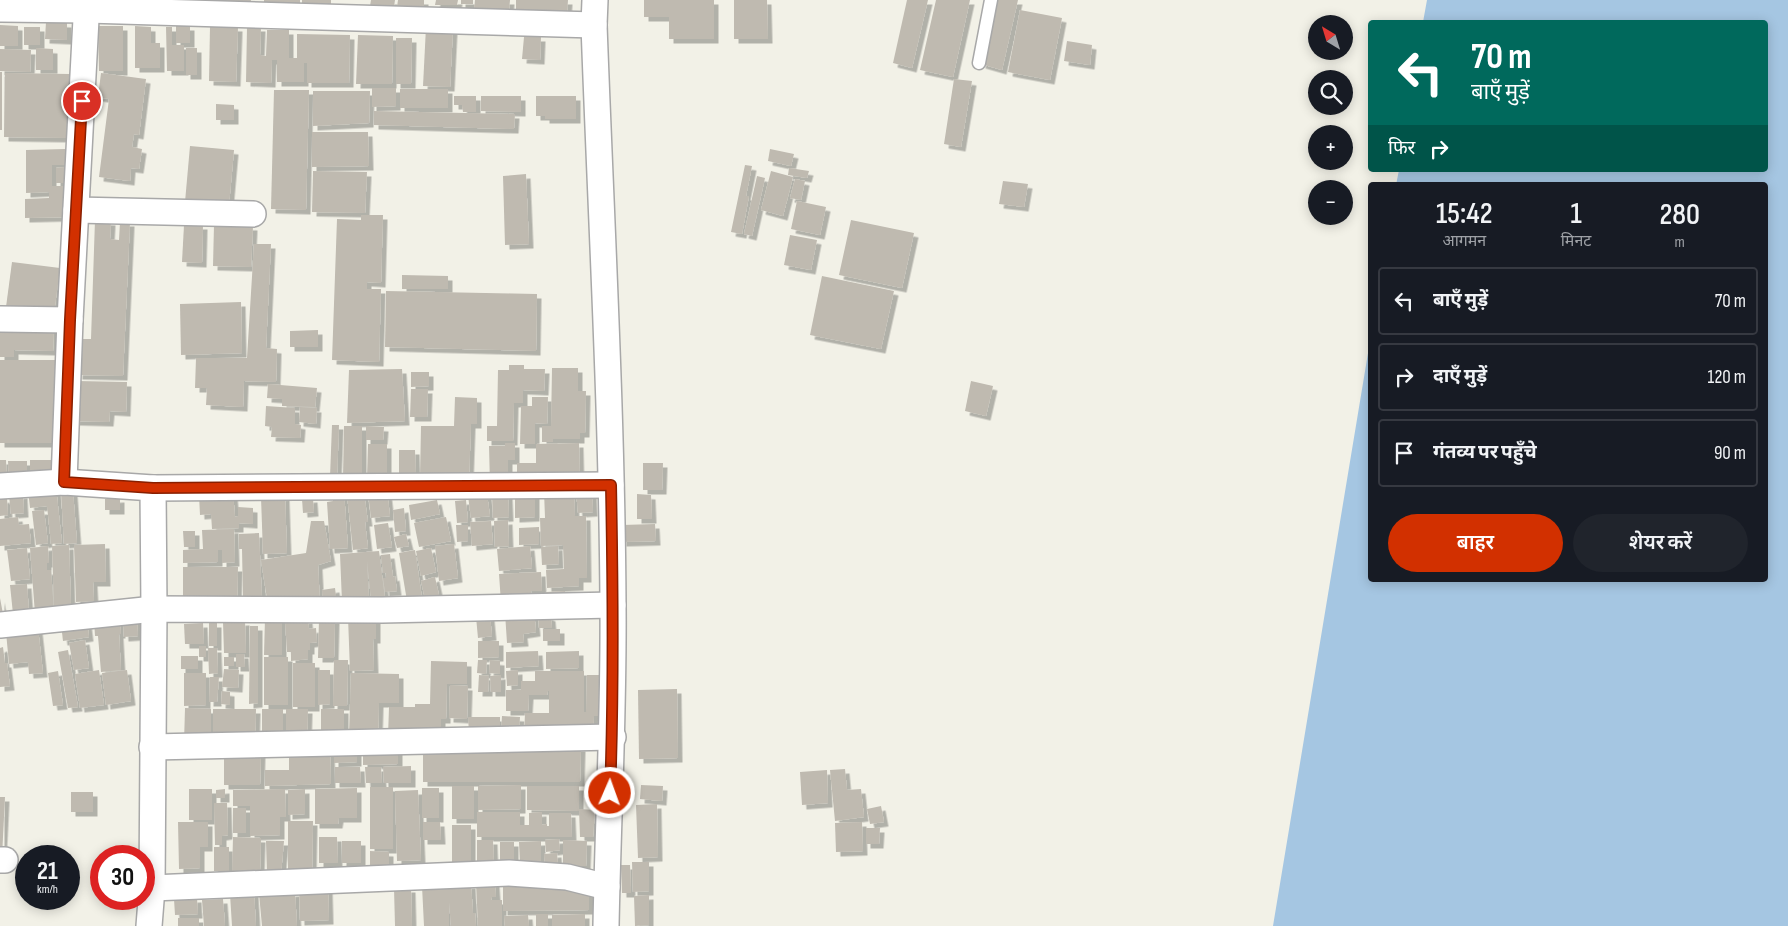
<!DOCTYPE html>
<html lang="hi">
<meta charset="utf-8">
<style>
body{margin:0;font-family:"Sofia Sans Condensed","Noto Sans Devanagari",sans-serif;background:#20242c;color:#f1f3f6;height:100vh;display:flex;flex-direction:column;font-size:19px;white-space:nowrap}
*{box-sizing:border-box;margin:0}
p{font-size:16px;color:#9ea1a6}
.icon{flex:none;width:28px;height:28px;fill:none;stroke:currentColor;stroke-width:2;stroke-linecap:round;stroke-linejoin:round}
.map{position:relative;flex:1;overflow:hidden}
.panel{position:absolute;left:1368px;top:182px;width:400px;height:400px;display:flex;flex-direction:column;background:#171b24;border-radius:5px;box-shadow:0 2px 12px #0003}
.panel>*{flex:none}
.banner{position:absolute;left:1368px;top:20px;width:400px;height:152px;border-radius:5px;box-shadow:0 2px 12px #0003;background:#00695c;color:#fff;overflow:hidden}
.needle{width:32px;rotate:322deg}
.controls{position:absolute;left:1308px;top:15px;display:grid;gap:10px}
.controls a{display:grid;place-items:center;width:45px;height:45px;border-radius:50%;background:#171b24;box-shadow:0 2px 12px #0003;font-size:25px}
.speed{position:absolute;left:15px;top:845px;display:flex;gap:10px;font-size:25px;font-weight:700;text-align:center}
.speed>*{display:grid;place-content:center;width:65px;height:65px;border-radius:50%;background:#171b24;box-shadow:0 2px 12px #0003;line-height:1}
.speed small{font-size:12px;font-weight:400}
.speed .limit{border:8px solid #d22;background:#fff;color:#111}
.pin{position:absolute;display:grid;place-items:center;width:42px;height:42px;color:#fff;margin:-21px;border:2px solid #fff;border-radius:50%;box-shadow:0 1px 5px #0007}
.me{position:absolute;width:55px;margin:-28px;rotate:2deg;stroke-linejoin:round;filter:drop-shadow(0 0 4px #0008)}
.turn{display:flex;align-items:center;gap:18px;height:105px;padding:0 20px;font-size:22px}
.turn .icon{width:65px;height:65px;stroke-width:2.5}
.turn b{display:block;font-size:35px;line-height:42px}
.then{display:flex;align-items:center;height:48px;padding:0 20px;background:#0003;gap:10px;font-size:19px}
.eta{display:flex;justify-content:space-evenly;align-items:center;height:85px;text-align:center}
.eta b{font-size:30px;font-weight:600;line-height:35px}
.action{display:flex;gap:10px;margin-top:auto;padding:10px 20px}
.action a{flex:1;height:58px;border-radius:30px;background:#d23000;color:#fff;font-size:20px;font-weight:600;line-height:58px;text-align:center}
.action a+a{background:#20242c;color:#f1f3f6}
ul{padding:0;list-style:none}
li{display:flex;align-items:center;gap:15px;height:68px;margin:0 10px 8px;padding:0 10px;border:2px solid #363941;border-radius:5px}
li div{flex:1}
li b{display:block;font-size:19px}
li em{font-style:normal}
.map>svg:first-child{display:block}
.water{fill:#a5c6e2}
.building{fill:#bfbab0;filter:url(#shadow)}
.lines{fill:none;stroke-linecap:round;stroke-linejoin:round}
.lane-casing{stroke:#a8a8a8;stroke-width:15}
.street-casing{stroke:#a8a8a8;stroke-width:28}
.lane{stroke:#fff;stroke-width:12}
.street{stroke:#fff;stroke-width:25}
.route-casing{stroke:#881f00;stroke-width:12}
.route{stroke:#d23000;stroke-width:9}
</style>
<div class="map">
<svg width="1788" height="926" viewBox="0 0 1788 926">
<defs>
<filter id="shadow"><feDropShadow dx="4.5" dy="4.5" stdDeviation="0" flood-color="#0004"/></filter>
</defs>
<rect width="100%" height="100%" fill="#f2f1e7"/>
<path class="water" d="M1427 0H1788V926H1273L1370 341V580H1765V185H1396L1399 170H1765V22H1423Z"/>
<g class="building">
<path d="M216 0H251L250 4H216Z"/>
<rect x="264" y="0" width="36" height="3"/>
<path d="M302 0H331V4L302 3Z"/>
<path d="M371 0H395L394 7 370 6Z"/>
<path d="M398 0H424V8L397 7Z"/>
<path d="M436 0H458L457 5H435Z"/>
<rect x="461" y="0" width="12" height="4"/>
<path d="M475 0H510L509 11 474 10Z"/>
<path d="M516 0H568L567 14 516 12Z"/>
<path d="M644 0H714V39H669V17H644Z"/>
<path d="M734 0H767L768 39H734Z"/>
<path d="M907 0H928L912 68 893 63Z"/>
<path d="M936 0H970L953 77 920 70Z"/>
<path d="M996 0H1018L1002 70 981 64Z"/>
<path d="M1020 10 1062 18 1050 80 1008 72Z"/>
<path d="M46 22 67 23V40L45 39Z"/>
<path d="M0 25 18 26V46H0Z"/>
<path d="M98 26H123V71H99Z"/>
<path d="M135 26 151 27V43H160V68H135Z"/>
<rect x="176" y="26" width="14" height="17"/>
<path d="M210 26 238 27 236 82 209 81Z"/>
<rect x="24" y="27" width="16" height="18"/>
<path d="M166 27H172V45H184V71H167Z"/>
<path d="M247 27H261L260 55 266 56 267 30H289V58H297V34L350 35 349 83H307V63H304V82H277V60H272L271 83 246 82Z"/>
<path d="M426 27 453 28 450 87 423 86Z"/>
<path d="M358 35 393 36 392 84H356Z"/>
<path d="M524 37H541L540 60 522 59Z"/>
<path d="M396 38H412L411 84H396Z"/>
<path d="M1067 41 1092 45 1090 65 1064 61Z"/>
<path d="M36 48 53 49V70H36Z"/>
<rect x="186" y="48" width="11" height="27"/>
<path d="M0 49 31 50 30 72 0 71Z"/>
<rect x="0" y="72" width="2" height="58"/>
<path d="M5 73 70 74 69 138 4 137Z"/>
<path d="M101 73 146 79 139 135 134 134 132 147 142 149 139 169 131 168 130 181 99 177 109 99 98 97Z"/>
<path d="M954 79 972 81 961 147 944 144Z"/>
<path d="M372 88H396V106L372 107Z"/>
<rect x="400" y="89" width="48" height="19"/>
<path d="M274 90H309L306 210 271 209Z"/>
<path d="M313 91H370L369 123 313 126Z"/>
<path d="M454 96H476V112H463L462 105H454Z"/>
<path d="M481 96H521V112L481 111Z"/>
<path d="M536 96H576V119H545V116H536Z"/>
<path d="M216 104 234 105V120H216Z"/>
<path d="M374 111 515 114 514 129 374 125Z"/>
<path d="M312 132H368L369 166 312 167Z"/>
<path d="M190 146 234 150 229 205 185 202Z"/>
<path d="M65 149V165H52V186H65V217L25 218V199L49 198V192L26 193V150Z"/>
<path d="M770 149 794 154 791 166 768 161Z"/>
<path d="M745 165 752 166 746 196H749L742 234 731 232Z"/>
<path d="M65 167V183H56V168Z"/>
<path d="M789 168 809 171 807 178 788 175Z"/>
<path d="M313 171 367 172 365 213 312 212Z"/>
<path d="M771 171 793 177 783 216 761 210Z"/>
<path d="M526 174 529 244 505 245 503 176Z"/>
<path d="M757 176 765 178 752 236 744 234Z"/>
<path d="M795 179 805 181 801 200 790 198Z"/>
<path d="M1003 181 1028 184 1024 207 999 204Z"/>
<path d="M797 201 826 207 820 235 791 229Z"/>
<path d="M361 215H383L381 283 367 282V289H381L379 362 332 360 337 219 361 220Z"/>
<path d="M95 220 111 221 110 239 119 240 120 222H130L123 376 78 375 79 339H91Z"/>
<path d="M851 220 914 233 902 288 839 275Z"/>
<path d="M184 225H203L202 263 182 262Z"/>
<path d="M214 225 253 226 251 267 213 266Z"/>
<path d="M790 235 817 240 811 270 784 265Z"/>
<path d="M254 244H271L266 348 277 349 276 382 244 381 243 407 206 405 207 388H195L196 358H247Z"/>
<path d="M12 262 60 268 54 313 6 307Z"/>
<path d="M402 275 448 276V289H402Z"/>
<path d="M822 276 894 291 881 349 810 335Z"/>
<path d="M386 291 537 294 536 351 385 347Z"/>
<path d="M241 302 242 353 181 355 180 304Z"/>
<path d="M0 327 54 328 53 351 14 350V357H0Z"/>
<path d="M318 330V347H290V331Z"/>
<path d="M0 360H58L57 443H0Z"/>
<path d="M509 365H524V369H545L544 391 523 390V403H514L513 441H487V426H497L498 370H509Z"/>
<path d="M552 368H578V391H586L585 433H580V439H553V442H542V426H551Z"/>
<path d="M402 369 405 421 347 423 349 370Z"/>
<path d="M411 372H429V386L411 387Z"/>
<path d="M77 381 127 382 126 412 110 411 109 422 75 421Z"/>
<path d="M971 381 993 386 986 416 965 411Z"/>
<path d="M268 384 317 388 315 407 282 406V399L267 398Z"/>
<path d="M411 389H428L427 417H410Z"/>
<path d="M455 397 477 398V424H471L469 479 420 478 421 426H454Z"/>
<path d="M532 397H548L547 424 535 423V444H520L521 406H532Z"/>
<path d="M266 406 295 408V424L301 425 300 438 271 437 272 427 265 426Z"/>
<path d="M300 407 317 408 316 424 299 422Z"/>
<path d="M332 425H339L337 477H330Z"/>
<path d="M344 426H362V478H343Z"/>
<path d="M366 426 384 427 383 440H366Z"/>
<path d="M505 443H515V460H508V474H517V463H536V444L579 443 580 484 490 485 489 446H505Z"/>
<path d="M368 444H387V478H367Z"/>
<path d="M399 450H415L416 476 399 477Z"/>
<path d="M0 460H6L7 482H0Z"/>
<path d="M30 460H57V477L30 478Z"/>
<path d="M8 461H27V479L9 480Z"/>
<path d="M643 463H663L662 490H643Z"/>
<path d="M56 487 62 543 51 544 47 506 30 508 28 490Z"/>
<path d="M592 489 593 512 578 513 576 491Z"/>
<path d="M387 490 390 516 371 518 368 493Z"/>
<path d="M574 490 575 516H586L587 578H579V586L547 588 546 570 564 569 563 545 541 546 540 518H545L544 491Z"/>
<path d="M73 491 77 543 64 544 61 492Z"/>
<path d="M233 492 235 517 238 516V507L253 508V524L239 523V528L212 529 211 514 200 515 199 495Z"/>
<path d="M344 492 348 548 330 549 327 502 333 501V493Z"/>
<path d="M515 492H535V517L515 518Z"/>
<path d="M364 493 368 522H365L368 548 353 550 347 495Z"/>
<path d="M23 494 24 513 11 514 9 495Z"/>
<path d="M487 494 490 516 471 518 468 496Z"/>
<path d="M508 494 509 517 493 518 492 495Z"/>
<path d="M637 494 651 495 652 519H637Z"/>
<path d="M285 496 287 553 263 554 261 497Z"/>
<path d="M7 498 8 515 0 516V499Z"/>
<path d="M120 498V510H105V499Z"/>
<path d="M313 498 314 512 303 513 302 499Z"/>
<path d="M437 500 440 514 411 520 409 505Z"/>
<path d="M466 500 468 522 457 523 455 501Z"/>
<path d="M404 508 406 531 395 532 393 510Z"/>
<path d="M44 510 48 543 36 545 32 511Z"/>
<path d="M18 517 19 525 29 524 31 543 0 546V519Z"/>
<path d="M446 517 451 541 419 547 414 523Z"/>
<path d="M508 520 509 546 495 547 494 521Z"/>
<path d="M311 521H324L331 561 318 565 320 603 269 612 261 560 306 553Z"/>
<path d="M491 521 493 544 472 546 470 522Z"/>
<path d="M388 523 392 547 377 549 374 525Z"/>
<path d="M655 524 656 541 622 542V525Z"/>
<path d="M456 525H468V541L457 542Z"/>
<path d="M539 527V544L519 545V528Z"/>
<path d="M234 529 235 562 222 563V550H218V562L183 563V550L203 549 202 530Z"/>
<path d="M183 531H195V547H184Z"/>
<path d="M259 533 262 599H243L242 549H239V534Z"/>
<path d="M406 534 409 546 397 548 394 537Z"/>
<path d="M105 544 106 582H93L94 601 76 602 74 545Z"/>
<path d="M454 544 458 578 439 581 435 546Z"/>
<path d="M69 545 71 606H54L52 546Z"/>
<path d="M48 546 49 563H47V570H51L54 612 35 614 30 548Z"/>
<path d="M530 546 532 568 499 571 497 549Z"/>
<path d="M558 546 559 564 542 565 541 547Z"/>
<path d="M27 548 30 579 11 581 7 550Z"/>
<path d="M431 548 436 572 421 576 416 551Z"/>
<path d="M415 550 423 605 408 607 399 553Z"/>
<path d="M379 551 386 607 372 608 367 561 369 600 342 602 340 554Z"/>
<path d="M390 554 393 577 395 576 397 591 385 592 383 578H386V573H383L381 555Z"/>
<path d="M183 567H238L237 606H183Z"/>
<path d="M541 572 542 591H531L532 602 501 603 499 574Z"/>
<path d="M435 577 440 600 426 603 421 581Z"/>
<path d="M27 584 29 613 13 614 10 585Z"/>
<path d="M335 588 337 604 323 605 322 590Z"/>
<path d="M565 591V601L547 602 546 592Z"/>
<path d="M0 598 3 614 0 615Z"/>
<path d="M534 610 536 632 523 634 524 642 507 643 505 613Z"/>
<path d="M538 611 551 617 552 628H539Z"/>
<path d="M376 616V639H373L374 670 350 671 348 617Z"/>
<path d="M490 616 492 636 478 638 476 617Z"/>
<path d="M137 617 138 636 124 637 123 618Z"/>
<path d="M282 617V655H264L265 618Z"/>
<path d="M120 618 121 634H119L121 670 101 672 98 636H95L94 620Z"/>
<path d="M308 619 309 629 316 628 317 642 310 643V650H308V659L291 661V652H287L285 620Z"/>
<path d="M319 619H335L334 658H318Z"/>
<path d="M87 621 89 637 63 641 61 624Z"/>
<path d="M245 621 246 653H224L223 622Z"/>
<path d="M203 623 204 644H185L184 624Z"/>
<rect x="209" y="623" width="8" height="23"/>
<path d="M250 626H258V703L249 704Z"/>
<path d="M38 628 43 673 29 674 28 662 9 664 6 632Z"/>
<rect x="543" y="629" width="17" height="12"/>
<path d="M85 640 89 668 74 670 69 643Z"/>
<path d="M478 641H499V657L478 658Z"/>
<rect x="199" y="646" width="7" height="11"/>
<path d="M3 647 5 663H7L10 686 0 687V648Z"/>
<path d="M208 648H217L218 673 209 674Z"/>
<path d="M68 650 78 707 68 708 58 652Z"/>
<path d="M538 651 539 666 506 668V652Z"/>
<path d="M579 651V668L546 669V652Z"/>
<path d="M236 654H244L245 667H236Z"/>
<rect x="181" y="656" width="17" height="13"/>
<rect x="224" y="657" width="10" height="9"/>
<rect x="264" y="657" width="24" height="48"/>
<path d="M334 660H348L347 706H333Z"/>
<path d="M478 660H487L486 674 477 673Z"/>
<path d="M490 660 500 661V674L489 673Z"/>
<path d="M431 661 467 662V684H447L446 719H441V738L388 737 389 707H415V704H430Z"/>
<rect x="293" y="663" width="22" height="44"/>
<path d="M224 669 239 670 238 688 222 687Z"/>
<path d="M99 670 104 705 80 708 75 674Z"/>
<path d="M127 670 131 701 106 705 102 673Z"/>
<path d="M318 670H330V704L318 705Z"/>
<path d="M518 670V685L507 686 506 671Z"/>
<path d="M58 671 63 705 53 706 48 673Z"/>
<path d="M535 671H584V712H586L587 675H599L598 716H594L593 737H524L525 713H549V691H548L547 695H529L528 711H506V690H521V681H535Z"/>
<path d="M184 673H206V705L184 706Z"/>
<path d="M351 673 399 674V703H379L378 736 349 735Z"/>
<path d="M479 675 489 676 488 692H478Z"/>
<path d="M501 675V692H491L490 676Z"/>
<path d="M210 677H219L217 702H209Z"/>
<path d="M450 685 468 686 467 719 449 718Z"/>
<path d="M677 689 678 758 639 759 638 690Z"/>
<path d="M222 691 230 692V705L221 704Z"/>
<path d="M185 708 211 709V744L184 743Z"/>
<path d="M213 709H256L255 744H213Z"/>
<rect x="262" y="709" width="21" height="28"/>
<path d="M286 709H308L307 741 286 740Z"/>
<rect x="321" y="709" width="23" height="24"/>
<path d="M502 716 520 717 519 734 501 733Z"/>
<path d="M468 717H500V733H469Z"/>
<path d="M441 743 581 747 580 782H423V753H441Z"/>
<path d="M363 746H398V764L363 765Z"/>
<path d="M330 747 331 784 265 786V770H289V749Z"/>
<path d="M334 747H357V762L334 763Z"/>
<path d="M224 751H261L260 785H224Z"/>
<path d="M411 766V783H384L383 767Z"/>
<path d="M335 767H360L361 783H335Z"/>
<path d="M365 767H381L382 783H366Z"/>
<path d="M845 769 847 790 861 789 864 817 835 821 830 770Z"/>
<path d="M827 770 828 803 802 805 800 772Z"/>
<path d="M521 785V809L478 810V786Z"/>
<path d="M641 785 663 786 662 801 640 799Z"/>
<rect x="452" y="786" width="22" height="33"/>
<path d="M527 786H579V811L527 810Z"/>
<rect x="370" y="787" width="23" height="62"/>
<path d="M357 788V818H339L338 824H315V789Z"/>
<rect x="422" y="788" width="17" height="30"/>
<rect x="189" y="789" width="23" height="31"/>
<path d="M225 789V798H216V790Z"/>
<path d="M285 789 286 817H280V835L250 836V806H233V790Z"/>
<path d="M305 789V814L288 815V790Z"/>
<path d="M418 790 421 860 397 861 395 791Z"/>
<rect x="71" y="792" width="22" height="20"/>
<path d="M0 797H5L2 857H0Z"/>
<path d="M214 803H227L228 835 222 836V845H215Z"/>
<path d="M657 804 658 857 638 858 636 805Z"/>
<path d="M881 806 884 822 870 824 867 809Z"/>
<rect x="233" y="808" width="13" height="25"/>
<path d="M579 809 595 810 593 837H580Z"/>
<path d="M477 812H520V825H529V813L542 812V825L547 824V826H549V813H571L572 837H477Z"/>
<path d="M288 821H313L312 872H288Z"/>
<path d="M178 822H208V847H200V868L179 869Z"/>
<path d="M423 822H440L441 840H423Z"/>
<path d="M862 822 863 851 836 852 835 823Z"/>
<rect x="452" y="825" width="19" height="37"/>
<path d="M866 828H880L879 844H866Z"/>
<path d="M233 837 261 838 260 870H250V875H232Z"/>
<path d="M319 837H337L338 863H319Z"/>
<path d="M559 839 560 850 546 852 545 840Z"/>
<path d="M477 840H493L494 867H477Z"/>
<path d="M563 840 587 841 586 866H563Z"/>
<path d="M266 841H284L281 874H267Z"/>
<rect x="342" y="841" width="19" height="22"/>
<path d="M541 841V865H520L519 842Z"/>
<rect x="500" y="842" width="14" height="25"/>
<rect x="214" y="847" width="15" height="24"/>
<path d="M370 851 389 852V868H370Z"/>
<path d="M557 853 558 865 545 866 544 854Z"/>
<path d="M632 862H649V891L633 892Z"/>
<path d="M621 865H630L631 893H622Z"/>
<path d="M495 882 496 897H492L491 900H502V926H478L476 883Z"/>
<path d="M328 884 329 920 300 921 299 886Z"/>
<path d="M471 884 473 913H475L476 926H451L449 902V926H424L422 886Z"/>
<path d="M503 885 589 888V910L503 911Z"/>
<path d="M394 888H411L412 926H395Z"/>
<path d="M254 892 256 926H232L230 894Z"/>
<path d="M295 892 297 926H262L259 894Z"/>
<path d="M649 895V925L635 926 634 896Z"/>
<path d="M197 898 198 914 175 915 174 899Z"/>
<path d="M223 899 225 926H204L202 900Z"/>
<rect x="536" y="914" width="12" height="12"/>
<path d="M585 914V926H552V915Z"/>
<path d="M528 915 529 926H505L504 916Z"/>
<rect x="178" y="918" width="21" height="8"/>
</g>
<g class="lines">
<defs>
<path id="lane" d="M979 63 991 0"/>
<g id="street">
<path d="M595 0 594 25C601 218 612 412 613 605 614 712 608 819 606 926"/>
<path d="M0 9 87 10 594 25"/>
<path d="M76 210 253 214"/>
<path d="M0 319 70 320 87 0"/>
<path d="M64 482 70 320"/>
<path d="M0 486 64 482 153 488 154 609 152 888 149 926"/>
<path d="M153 488 611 485"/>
<path d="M0 625 154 609 382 610 613 605"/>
<path d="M152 747 613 737"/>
<path d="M0 860H5"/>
<path d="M152 888 509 873 567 877 607 887"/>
</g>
</defs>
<use href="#lane" class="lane-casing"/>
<use href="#street" class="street-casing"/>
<use href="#lane" class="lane"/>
<use href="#street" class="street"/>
</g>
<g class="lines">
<defs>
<path id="route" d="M82 101 70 320 64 482 153 488 611 485C613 588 614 691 610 793"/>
</defs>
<use href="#route" class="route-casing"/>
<use href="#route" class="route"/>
</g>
</svg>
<div class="controls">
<a><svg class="needle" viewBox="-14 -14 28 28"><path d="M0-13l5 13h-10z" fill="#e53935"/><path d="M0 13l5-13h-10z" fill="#9ea1a6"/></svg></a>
<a><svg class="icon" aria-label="search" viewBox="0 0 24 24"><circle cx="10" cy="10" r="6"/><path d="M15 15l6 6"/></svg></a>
<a>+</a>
<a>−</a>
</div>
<div class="speed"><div>21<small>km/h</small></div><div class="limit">30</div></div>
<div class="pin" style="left:82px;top:101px;background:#d93025"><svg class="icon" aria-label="arrive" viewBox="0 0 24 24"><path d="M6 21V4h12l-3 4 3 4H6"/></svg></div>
<svg class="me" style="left:610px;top:793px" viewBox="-20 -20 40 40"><circle r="17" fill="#d23000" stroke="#fff" stroke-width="3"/><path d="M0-11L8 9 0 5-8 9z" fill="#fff"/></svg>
<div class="banner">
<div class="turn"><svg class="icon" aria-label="left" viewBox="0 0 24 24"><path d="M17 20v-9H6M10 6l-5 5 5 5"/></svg><div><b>70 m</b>बाएँ मुड़ें</div></div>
<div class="then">फिर<svg class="icon" aria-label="right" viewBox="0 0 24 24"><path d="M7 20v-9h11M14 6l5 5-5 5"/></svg></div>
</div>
<section class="panel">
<div class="eta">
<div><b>15:42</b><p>आगमन</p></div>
<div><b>1</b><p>मिनट</p></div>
<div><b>280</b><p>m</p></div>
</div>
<ul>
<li><svg class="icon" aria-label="left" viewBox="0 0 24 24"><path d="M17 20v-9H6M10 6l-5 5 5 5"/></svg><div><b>बाएँ मुड़ें</b></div><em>70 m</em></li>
<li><svg class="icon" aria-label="right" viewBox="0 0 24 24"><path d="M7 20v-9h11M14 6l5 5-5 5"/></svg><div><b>दाएँ मुड़ें</b></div><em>120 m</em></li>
<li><svg class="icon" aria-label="arrive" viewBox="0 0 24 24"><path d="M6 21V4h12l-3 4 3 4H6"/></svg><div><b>गंतव्य पर पहुँचे</b></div><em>90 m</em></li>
</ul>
<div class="action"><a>बाहर</a><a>शेयर करें</a></div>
</section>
</div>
